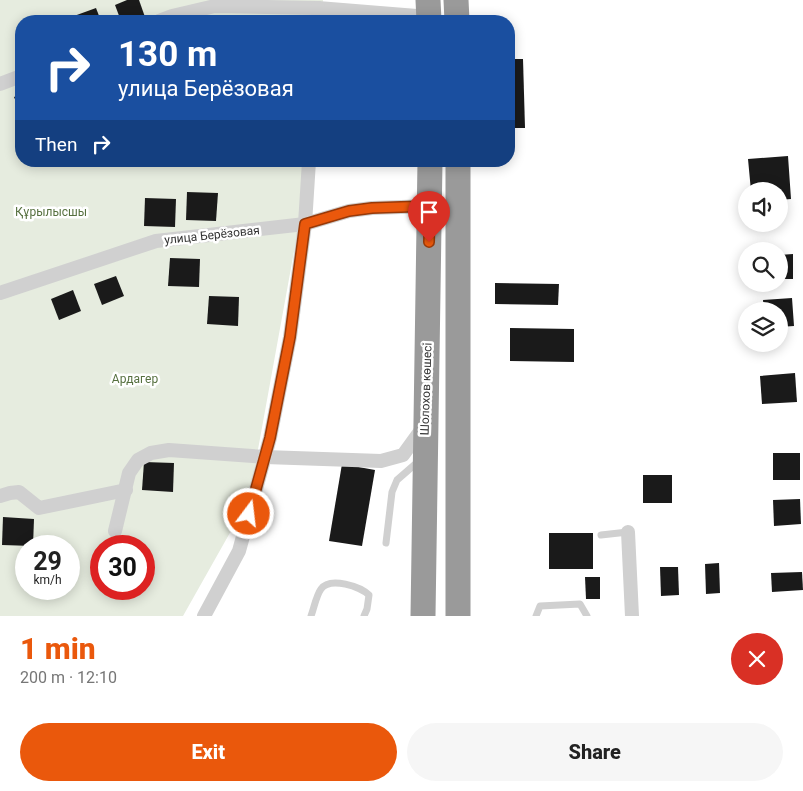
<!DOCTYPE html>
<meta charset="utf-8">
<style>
body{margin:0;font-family:Roboto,sans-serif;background:#f6f6f6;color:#222;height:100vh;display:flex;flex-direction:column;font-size:19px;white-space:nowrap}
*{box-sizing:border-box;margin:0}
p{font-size:16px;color:#767676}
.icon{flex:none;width:28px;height:28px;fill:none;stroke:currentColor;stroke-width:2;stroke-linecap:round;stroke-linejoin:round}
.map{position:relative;height:616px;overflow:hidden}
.details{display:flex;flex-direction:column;background:#fff;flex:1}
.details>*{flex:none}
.hud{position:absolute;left:15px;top:15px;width:500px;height:152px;border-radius:20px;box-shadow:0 2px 12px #0003;background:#1a4fa0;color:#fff;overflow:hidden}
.controls{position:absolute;left:738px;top:182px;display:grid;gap:10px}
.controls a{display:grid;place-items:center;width:50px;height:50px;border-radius:50%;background:#fff;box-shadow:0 2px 12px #0003;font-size:25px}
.speed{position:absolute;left:15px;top:535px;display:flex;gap:10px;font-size:25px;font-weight:700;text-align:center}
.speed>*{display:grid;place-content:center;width:65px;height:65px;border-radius:50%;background:#fff;box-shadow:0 2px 12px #0003;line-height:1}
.speed small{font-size:12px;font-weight:400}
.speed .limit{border:8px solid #d22;background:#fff;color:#111}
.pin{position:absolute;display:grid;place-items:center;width:42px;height:42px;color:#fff;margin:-51px -21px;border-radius:50% 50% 50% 0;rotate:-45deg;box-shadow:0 0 5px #0007}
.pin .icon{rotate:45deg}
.me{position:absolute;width:55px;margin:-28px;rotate:15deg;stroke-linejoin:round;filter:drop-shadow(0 0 4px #0008)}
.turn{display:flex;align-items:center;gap:18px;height:105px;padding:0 20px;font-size:22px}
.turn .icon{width:65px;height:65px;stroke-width:2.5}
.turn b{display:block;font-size:35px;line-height:42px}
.then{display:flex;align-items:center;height:48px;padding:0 20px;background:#0003;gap:10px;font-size:19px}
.round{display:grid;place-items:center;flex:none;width:52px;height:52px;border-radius:26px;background:#f6f6f6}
.head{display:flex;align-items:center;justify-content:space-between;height:85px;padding:0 20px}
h1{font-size:30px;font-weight:800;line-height:38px;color:#ea580c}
.action{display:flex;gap:10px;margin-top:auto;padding:10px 20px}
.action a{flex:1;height:58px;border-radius:30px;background:#ea580c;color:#fff;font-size:20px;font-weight:800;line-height:58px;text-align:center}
.action a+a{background:#f6f6f6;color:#222}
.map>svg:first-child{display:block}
.green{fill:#e6ecdf;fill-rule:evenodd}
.building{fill:#1a1a1a}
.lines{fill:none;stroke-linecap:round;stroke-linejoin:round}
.lane{stroke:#d0d0d0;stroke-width:7}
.street{stroke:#d0d0d0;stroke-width:14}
.highway{stroke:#9a9a9a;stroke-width:25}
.route-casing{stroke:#983908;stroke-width:12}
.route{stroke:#ea580c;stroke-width:9}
.labels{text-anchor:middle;stroke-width:5;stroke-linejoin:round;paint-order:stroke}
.park-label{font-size:12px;fill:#56703f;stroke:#fff}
.street-label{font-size:12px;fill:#333;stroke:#fff}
</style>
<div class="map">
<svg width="803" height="616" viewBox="0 0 803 616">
<rect width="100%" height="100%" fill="#fff"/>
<path class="green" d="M0 0H323L321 21H21V161H308L305 191 249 499 183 616H0ZM26 546H69V589H26ZM101 546H144V589H101Z"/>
<g class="building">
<path d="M127 0H139L145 17 134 21H121L115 5Z"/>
<path d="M96 8 101 21H76L74 16Z"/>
<path d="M509 59H523L525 128H509Z"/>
<path d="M21 94V113L14 97Z"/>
<path d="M788 156 791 199 779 200V191H751L748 159Z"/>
<path d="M187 192 218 193 216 221 186 220Z"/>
<path d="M145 198 176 199 175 227 144 226Z"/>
<path d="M793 254V279H779V255Z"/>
<path d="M170 258 200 259 199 287 168 286Z"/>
<path d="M116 276 124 296 102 305 94 284Z"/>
<path d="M495 283 559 284 558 305 495 304Z"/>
<path d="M73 290 81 311 59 320 51 299Z"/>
<path d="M209 296 239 297 238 326 207 324Z"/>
<path d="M792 298 794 326 779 327V311H764L763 300Z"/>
<path d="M510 328 574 329V362L510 361Z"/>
<path d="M795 373 797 402 762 404 760 376Z"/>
<rect x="773" y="453" width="27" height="27"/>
<path d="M144 462 174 463 173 492 142 490Z"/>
<path d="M342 464 375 470 362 546 329 541Z"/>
<rect x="643" y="475" width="29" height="28"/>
<path d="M800 499 801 524 774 526 773 500Z"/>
<path d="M3 517 34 519 33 546 2 545Z"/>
<rect x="549" y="533" width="44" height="36"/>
<path d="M719 563 720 593 706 594 705 564Z"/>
<path d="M660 567H678L679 595 661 596Z"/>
<path d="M802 572 803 590 772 592 771 573Z"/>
<path d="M585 577H600V599H586Z"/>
</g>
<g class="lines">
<g class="lane">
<path d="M601 535 628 532"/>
<path d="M386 543 392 492 397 480 420 460"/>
<path d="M311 616C314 608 316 596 321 589 330 576 361 587 369 595L367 609 364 616"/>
<path d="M536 616 540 606 580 604 587 616"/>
</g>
<g class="street">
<path d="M159 21 172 16 215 6 318 8 429 17"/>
<path d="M317 21 318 8"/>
<path d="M0 84 21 76"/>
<path d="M0 293 156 241 305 224 349 211 372 208 430 206"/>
<path d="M0 496 10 493 19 492 39 508 126 490"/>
<path d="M115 531 129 473 138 460 151 453 169 450 265 457 381 461 403 455 424 426"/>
<path d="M628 532 632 616"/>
<path d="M204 616 239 551 270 438 290 337 305 224 309 161"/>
</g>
<g class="highway">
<path d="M428 0 429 21"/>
<path d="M456 0 457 21"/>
<path d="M458 161V616"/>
<path d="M423 616 430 161"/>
</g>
</g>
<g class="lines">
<defs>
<path id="route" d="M249 514 270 438 290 337 305 224 349 211 372 208 430 206 429 242"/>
</defs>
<use href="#route" class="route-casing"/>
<use href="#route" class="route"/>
</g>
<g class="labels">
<g class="park-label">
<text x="51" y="216">Құрылысшы</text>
<text x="135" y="383">Ардагер</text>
</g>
<g class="street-label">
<text transform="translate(212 235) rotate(-6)" y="4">улица Берёзовая</text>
<text transform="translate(426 389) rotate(-88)" y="4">Шолохов көшесі</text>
</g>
</g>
</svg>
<div class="controls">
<a><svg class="icon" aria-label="sound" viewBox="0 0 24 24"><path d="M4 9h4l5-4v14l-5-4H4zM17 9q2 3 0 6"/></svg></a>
<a><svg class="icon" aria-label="search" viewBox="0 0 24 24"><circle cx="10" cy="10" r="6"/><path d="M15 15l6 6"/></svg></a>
<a><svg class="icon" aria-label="layers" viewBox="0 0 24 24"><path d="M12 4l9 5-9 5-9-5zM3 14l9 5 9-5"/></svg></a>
</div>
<div class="speed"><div>29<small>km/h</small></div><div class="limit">30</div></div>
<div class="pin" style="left:429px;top:242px;background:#d93025"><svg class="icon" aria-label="arrive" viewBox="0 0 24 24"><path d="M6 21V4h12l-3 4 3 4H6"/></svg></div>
<svg class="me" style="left:249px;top:514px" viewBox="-20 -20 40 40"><circle r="17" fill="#ea580c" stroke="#fff" stroke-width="3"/><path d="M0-11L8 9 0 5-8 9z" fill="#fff"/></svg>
<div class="hud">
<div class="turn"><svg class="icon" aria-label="right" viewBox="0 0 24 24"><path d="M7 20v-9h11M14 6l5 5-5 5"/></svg><div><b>130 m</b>улица Берёзовая</div></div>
<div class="then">Then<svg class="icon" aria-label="right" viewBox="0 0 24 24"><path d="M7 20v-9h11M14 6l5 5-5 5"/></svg></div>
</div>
</div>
<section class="details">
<div class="head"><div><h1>1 min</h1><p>200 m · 12:10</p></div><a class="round" style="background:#d93025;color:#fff"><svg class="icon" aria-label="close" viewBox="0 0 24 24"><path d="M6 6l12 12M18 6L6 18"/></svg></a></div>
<div class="action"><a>Exit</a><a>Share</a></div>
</section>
